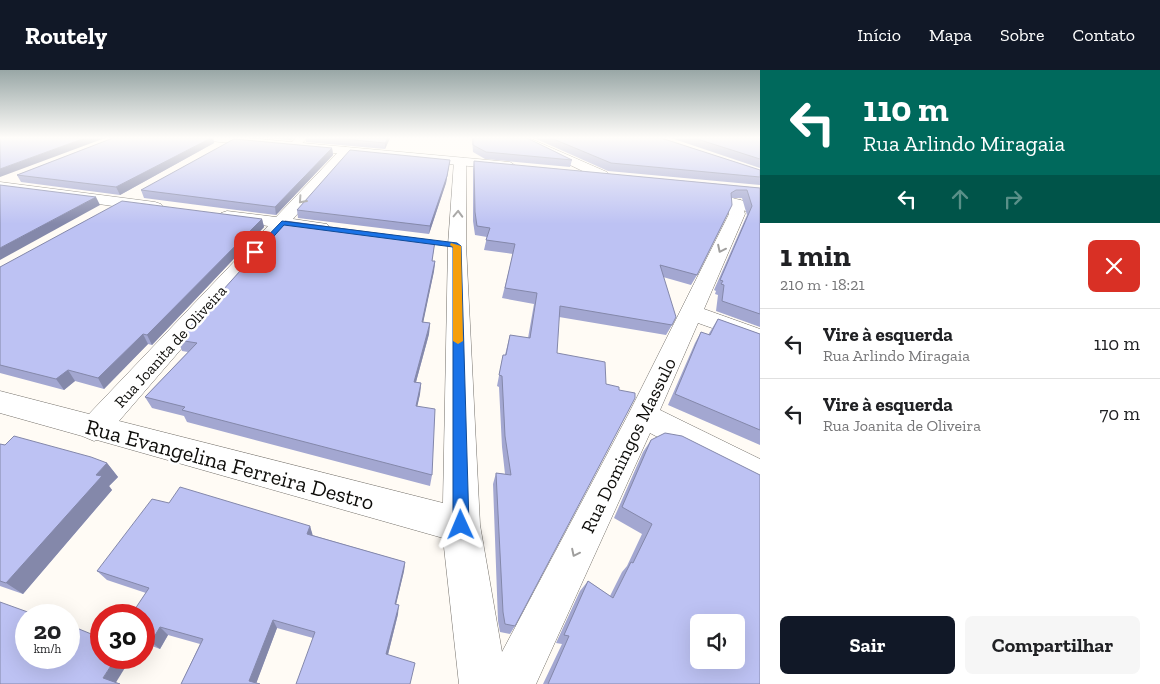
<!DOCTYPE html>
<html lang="pt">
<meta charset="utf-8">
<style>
body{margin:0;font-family:"Zilla Slab",serif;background:#f6f6f6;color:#202124;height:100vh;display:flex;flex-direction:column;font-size:19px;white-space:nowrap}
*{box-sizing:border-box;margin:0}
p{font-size:16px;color:#757577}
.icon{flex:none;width:28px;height:28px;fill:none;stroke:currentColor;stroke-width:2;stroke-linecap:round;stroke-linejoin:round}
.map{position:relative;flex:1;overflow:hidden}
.sheet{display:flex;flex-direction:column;background:#fff;width:400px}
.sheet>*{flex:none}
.top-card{background:#00695c;color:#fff;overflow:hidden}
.controls{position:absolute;left:690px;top:544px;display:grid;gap:10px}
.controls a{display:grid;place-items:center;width:55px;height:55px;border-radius:8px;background:#fff;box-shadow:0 5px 20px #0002;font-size:25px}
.speed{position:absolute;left:15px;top:534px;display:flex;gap:10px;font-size:25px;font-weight:700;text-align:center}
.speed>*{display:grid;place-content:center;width:65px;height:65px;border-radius:50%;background:#fff;box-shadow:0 5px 20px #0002;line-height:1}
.speed small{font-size:12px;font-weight:400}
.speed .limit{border:8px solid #d22;background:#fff;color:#111}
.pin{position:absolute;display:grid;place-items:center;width:42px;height:42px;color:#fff;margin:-21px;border-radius:10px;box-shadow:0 2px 8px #0006}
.me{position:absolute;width:55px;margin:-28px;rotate:359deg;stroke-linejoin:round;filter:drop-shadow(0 0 4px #0008)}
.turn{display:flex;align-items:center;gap:18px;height:105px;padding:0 20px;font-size:22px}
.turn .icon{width:65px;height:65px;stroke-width:2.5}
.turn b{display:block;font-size:35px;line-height:42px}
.lanes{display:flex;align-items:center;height:48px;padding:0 20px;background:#0003;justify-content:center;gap:25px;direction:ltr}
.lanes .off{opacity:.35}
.round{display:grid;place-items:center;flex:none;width:52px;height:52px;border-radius:8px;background:#f6f6f6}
.summary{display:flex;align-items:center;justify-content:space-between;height:85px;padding:0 20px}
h1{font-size:30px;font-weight:700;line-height:38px}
.cta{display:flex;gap:10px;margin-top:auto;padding:10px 20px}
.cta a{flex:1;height:58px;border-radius:8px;background:#111827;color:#fff;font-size:20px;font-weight:700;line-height:58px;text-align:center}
.cta a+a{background:#f6f6f6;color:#202124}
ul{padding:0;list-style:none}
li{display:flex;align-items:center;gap:15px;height:70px;padding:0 20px;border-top:1px solid #e0e0e0}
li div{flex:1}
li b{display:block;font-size:19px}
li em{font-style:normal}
header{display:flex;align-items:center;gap:30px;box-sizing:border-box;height:70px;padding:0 25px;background:#111827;color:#fff}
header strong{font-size:24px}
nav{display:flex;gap:28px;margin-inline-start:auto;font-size:18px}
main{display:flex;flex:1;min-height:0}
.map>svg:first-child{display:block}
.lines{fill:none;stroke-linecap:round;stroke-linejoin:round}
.minor-casing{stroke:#75716b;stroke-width:1}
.major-casing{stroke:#75716b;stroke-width:1}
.minor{fill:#fff;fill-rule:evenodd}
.major{fill:#fff;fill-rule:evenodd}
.wall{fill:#a3a7d1}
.shaded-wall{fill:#8488aa}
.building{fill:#bdc2f3;stroke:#8488aa;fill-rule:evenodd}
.oneway{stroke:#9f9e9d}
.route{fill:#1a73e8;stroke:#114b97}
.slow{fill:#f59e0b}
.labels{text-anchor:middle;stroke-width:5;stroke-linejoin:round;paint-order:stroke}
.far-street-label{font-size:16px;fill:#0e0d0a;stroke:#fff}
.street-label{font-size:19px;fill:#0e0d0a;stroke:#fff}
.near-street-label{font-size:22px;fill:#0e0d0a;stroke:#fff}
</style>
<header>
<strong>Routely</strong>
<nav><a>Início</a><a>Mapa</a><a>Sobre</a><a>Contato</a></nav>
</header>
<main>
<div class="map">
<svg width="760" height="614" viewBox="0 0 760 614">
<rect width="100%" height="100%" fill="#fffbf5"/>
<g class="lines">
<defs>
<g id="minor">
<path d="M296 68H307L298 78H290L288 76Z"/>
<path d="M515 68H529L607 102 609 105 607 108H597Z"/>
<path d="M346 77 352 81 350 84 293 149 327 154 330 158 327 162 321 163 285 159 119 351 443 433 448 175 454 91 456 88H464L466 91V175L480 455 502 582 628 345 729 144 728 133 731 130H741L745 144 704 239 760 259V275L698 253 660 340 760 389V420L748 415 650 363 536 614H459L443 468 97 370 94 371 82 366 0 343V321L89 344 268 156 221 149 219 146 221 143 227 141 276 147 342 78Z"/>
<path d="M0 112 155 132 161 134 163 137 161 140 155 142 0 120Z"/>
</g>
<g id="major">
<path d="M205 68H248L510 92 516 96 510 100 210 71Z"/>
<path d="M697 119 760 135V145L692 126 690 123 692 120Z"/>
</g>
</defs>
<use href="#minor" class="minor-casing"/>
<use href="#major" class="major-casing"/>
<use href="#minor" class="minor"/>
<use href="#major" class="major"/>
</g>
<g class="wall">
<path d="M113 68H213L214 73 120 125 21 112 17 105Z"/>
<path d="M267 68H294L291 70Z"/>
<path d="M306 68H390L385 79 306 72Z"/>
<path d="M472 68H527L572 90 570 97 485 89 473 82Z"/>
<path d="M534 68H661L760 100V115L608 101Z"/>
<path d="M671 68H760V98Z"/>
<path d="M332 78 333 85 276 145 144 128 141 120Z"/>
<path d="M450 90 446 113 429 164 298 148 297 140Z"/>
<path d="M474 91 760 118V257L716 241 718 225 715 224 716 221 714 220 747 145 742 128H731L697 205 691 215 663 207 672 255 666 265 559 247 515 556 510 564 500 562 498 551 493 414 496 403 505 404 502 377 499 317 497 316 503 285H505L510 265 528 268 534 234 502 228 513 184 484 180 487 167 475 165 473 151V99Z"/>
<path d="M262 149 264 157 152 275 148 274 104 319 75 311 64 320 0 303V197Z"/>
<path d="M435 171 432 191H435L434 201 423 252 430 253 429 264 416 312 421 313 420 324 417 336 432 405 430 416 187 352 184 346 152 338 145 327 188 282 182 281 178 270Z"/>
<path d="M718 249 760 264V375L668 335 695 273 701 262 708 265Z"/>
<path d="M651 370 760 614H543L562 574 556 573 580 521 588 511 610 526 622 502 627 496 642 464 614 448 643 382Z"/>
<path d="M0 374 107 393 118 407 109 416 112 420 23 524 0 516Z"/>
<path d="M169 433 310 456 312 465 405 492 404 501 396 534 398 544 388 585 313 568 277 558 256 613 181 614 200 574 168 565 160 579 144 573V545L146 523 107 510 97 501Z"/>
</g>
<g class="shaded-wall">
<path d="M85 68H105L0 107V99Z"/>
<path d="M211 68H213L214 73 120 125 116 117Z"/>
<path d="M388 68H390L385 79V73Z"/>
<path d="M332 78 333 85 276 145 275 137Z"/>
<path d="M450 90 446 113 429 164 430 156Z"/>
<path d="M96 127 100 135 0 190V178Z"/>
<path d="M262 149 264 157 152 275 147 265Z"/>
<path d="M435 191 434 201 421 263 422 252Z"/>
<path d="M430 253 429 264 413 323 414 312Z"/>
<path d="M143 264 148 274 104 319 98 308Z"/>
<path d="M68 300 75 311 64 320 56 309Z"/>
<path d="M421 313 420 324 415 347 416 336Z"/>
<path d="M107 393 118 407 109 416 112 420 23 524 6 513 96 405Z"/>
<path d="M310 456 313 466 307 464Z"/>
<path d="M405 492 404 501 394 543 395 534Z"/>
<path d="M399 535 398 544 386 592V584Z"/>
<path d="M273 550 277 558 256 614 249 611Z"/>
<path d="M160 557 168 565 160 579 151 572Z"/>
<path d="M116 588H131L115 614 103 608Z"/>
</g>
<g class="building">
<path d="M0 68H85L0 99Z"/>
<path d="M113 68H211L116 117 17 105Z"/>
<path d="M334 68H388L385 73Z"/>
<path d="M473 68H527L572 90 486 82 473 75Z"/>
<path d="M551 68H661L760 100V107L611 93Z"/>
<path d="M694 68H760V89Z"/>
<path d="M234 69 332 78 275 137 141 120Z"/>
<path d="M350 80 450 90 447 106 430 156 297 140Z"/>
<path d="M474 91 760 118V244L722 231 724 215 721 214 723 211 720 210 752 136 747 120H736L731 123 732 135 697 205 660 195 676 247 672 255 560 236 557 283 605 292 606 314 619 317V320L635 323V328L515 556 505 554 503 542 496 403 511 405 505 366 502 306 499 305 503 285H506L510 265 530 268 537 223 505 218 515 174 486 170 490 158 477 156 475 142Z"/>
<path d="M0 115 96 127 0 178Z"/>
<path d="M122 131 262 149 147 265 143 264 98 308 68 300 56 309 0 295V197Z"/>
<path d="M285 151 435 171 432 191H435L422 252 430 253 414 312 421 313 416 336 435 339 432 405 182 340 185 337 145 327 197 273 178 270Z"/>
<path d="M718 249 760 264V360L675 324 701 262 710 265Z"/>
<path d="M665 363 682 366 760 405V614H548L569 566 564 565 588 511 613 528 631 492 633 493 652 454 622 437 651 370ZM699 552H736V590H699Z"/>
<path d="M14 366 91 387 107 393 96 405 102 406 6 513 0 511V374L5 375Z"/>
<path d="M180 417 310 456 307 464 405 492 395 534 399 535 386 584 415 593 410 614H296L315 562 273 550 249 611 260 614H181L203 569 160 557 151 572 144 569V545H131L149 518 97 501 152 429 169 433Z"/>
<path d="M0 532 36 545H26V588H69V558L77 561 79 559 101 568V588H116L103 608 120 614H0Z"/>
</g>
<defs><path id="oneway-chevron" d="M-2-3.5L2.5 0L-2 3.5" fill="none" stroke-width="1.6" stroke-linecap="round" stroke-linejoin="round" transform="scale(1.25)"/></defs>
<g class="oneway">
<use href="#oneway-chevron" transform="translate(302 130) rotate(132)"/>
<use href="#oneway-chevron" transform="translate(458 144) rotate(-88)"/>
<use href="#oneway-chevron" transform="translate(721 179) rotate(116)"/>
<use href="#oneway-chevron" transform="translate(575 483) rotate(116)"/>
</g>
<linearGradient id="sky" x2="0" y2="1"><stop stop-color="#99a7a6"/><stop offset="0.44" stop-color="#fffdfa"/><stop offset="1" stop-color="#fffdfa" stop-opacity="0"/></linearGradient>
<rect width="760" height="154" fill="url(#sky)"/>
<path class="route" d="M282 151 457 173 461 176 469 455 466 461 461 463 455 461 453 455V177L284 155 258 184H253V181Z"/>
<path class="slow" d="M451 173 461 176 463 271 458 274 453 271V177L450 175Z"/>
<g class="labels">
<g class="far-street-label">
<text transform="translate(170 276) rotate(-48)" y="6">Rua Joanita de Oliveira</text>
</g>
<g class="street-label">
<text transform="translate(628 375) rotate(-64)" y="7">Rua Domingos Massulo</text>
</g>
<g class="near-street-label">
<text transform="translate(230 394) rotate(15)" y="8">Rua Evangelina Ferreira Destro</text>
</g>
</g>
</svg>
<div class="controls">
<a><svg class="icon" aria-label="sound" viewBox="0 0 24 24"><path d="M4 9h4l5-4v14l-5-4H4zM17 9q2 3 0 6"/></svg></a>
</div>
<div class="speed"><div>20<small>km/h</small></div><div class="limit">30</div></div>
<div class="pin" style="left:255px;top:182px;background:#d93025"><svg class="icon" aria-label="arrive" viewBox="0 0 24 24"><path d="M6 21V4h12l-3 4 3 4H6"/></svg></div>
<svg class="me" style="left:461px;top:455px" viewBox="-20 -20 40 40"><path d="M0-17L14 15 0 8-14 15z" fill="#1a73e8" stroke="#fff" stroke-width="4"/></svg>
</div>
<section class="sheet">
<div class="top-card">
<div class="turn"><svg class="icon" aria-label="left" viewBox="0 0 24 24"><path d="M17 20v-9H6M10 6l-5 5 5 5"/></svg><div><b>110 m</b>Rua Arlindo Miragaia</div></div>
<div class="lanes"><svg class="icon" aria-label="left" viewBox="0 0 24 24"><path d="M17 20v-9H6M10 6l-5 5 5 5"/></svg><svg class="icon off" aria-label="ahead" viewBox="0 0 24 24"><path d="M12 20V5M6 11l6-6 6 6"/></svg><svg class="icon off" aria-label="right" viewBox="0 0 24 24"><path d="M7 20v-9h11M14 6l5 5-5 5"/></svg></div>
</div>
<div class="summary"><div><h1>1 min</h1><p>210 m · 18:21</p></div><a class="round" style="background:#d93025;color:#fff"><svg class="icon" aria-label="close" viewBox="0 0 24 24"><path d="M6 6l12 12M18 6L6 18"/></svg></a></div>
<ul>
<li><svg class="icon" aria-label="left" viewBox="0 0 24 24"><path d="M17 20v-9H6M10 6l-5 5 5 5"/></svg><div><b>Vire à esquerda</b><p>Rua Arlindo Miragaia</p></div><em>110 m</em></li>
<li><svg class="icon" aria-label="left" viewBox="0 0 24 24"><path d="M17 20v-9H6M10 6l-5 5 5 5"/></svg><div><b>Vire à esquerda</b><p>Rua Joanita de Oliveira</p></div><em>70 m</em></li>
</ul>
<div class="cta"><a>Sair</a><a>Compartilhar</a></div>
</section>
</main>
